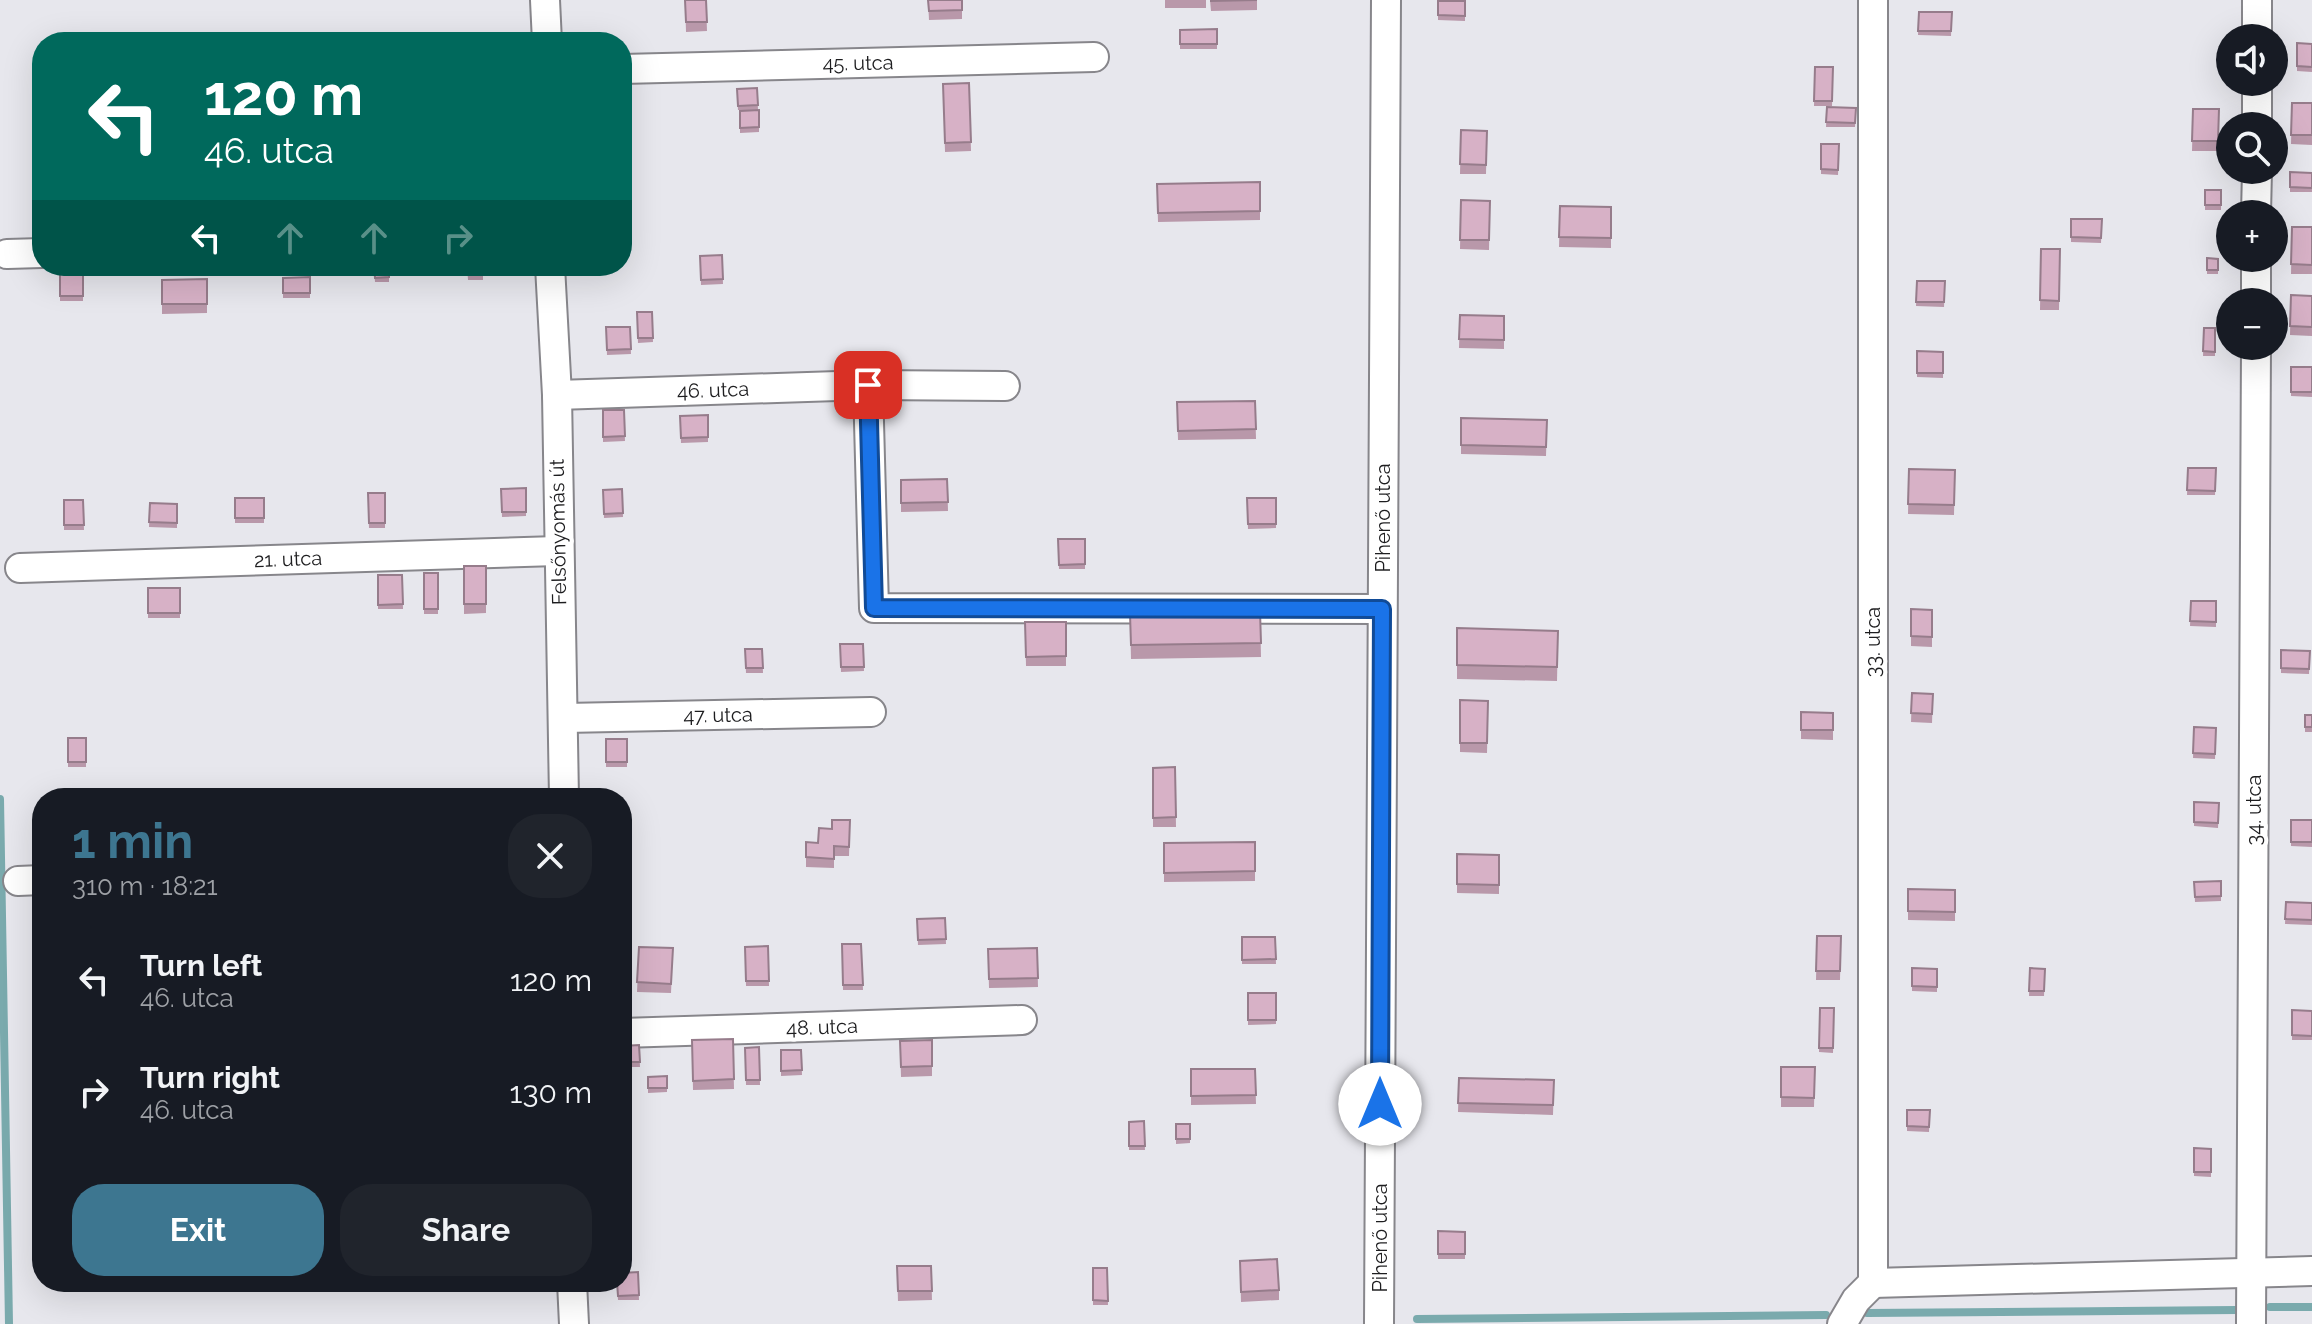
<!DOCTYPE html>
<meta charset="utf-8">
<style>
body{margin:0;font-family:Raleway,sans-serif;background:#20242c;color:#f1f3f6;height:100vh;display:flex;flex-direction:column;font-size:30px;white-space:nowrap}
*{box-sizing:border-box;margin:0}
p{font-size:26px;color:#9ea1a6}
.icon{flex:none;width:44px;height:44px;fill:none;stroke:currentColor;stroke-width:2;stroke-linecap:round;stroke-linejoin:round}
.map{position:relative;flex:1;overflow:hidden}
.sheet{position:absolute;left:32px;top:788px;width:600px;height:504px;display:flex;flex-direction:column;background:#171b24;border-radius:32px;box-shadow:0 8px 32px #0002}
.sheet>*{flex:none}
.guide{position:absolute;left:32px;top:32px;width:600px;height:244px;border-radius:32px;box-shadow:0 8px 32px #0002;background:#00695c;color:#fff;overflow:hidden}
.tools{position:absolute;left:2216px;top:24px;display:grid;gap:16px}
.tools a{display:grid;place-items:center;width:72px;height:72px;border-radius:50%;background:#171b24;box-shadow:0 8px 32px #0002;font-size:40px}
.pin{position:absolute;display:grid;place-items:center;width:68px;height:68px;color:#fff;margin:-34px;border-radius:16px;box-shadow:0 4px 12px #0006}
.me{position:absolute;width:88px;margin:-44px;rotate:0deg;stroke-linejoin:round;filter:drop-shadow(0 0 6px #0008)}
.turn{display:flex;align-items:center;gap:28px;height:168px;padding:0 40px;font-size:36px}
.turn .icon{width:104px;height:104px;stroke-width:2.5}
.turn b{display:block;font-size:56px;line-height:68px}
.lanes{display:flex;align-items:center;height:76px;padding:0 40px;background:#0003;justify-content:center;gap:40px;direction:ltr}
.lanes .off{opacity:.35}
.round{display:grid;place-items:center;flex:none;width:84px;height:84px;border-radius:32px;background:#20242c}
.overview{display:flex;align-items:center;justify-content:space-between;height:136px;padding:0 40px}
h1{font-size:48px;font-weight:700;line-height:60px;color:#3d7690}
.button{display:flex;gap:16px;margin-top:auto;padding:16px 40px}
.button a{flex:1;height:92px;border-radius:32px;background:#3d7690;color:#fff;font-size:32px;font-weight:700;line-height:92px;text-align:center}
.button a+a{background:#20242c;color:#f1f3f6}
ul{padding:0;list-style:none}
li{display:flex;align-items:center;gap:24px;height:112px;padding:0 40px}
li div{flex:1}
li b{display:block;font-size:30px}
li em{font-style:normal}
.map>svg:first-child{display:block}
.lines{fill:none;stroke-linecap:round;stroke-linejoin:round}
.stream{stroke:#7aaaad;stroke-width:8}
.minor-casing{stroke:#87868b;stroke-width:32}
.minor{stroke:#fff;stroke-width:28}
.wall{fill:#b998aa}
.building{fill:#d7b1c6;stroke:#967c8b;stroke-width:2}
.route-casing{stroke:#114b97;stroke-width:20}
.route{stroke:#1a73e8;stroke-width:14}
.labels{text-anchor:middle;stroke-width:8;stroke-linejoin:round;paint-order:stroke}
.street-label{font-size:20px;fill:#1d1d1f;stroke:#fff}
</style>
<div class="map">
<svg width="2312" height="1324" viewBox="0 0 2312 1324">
<rect width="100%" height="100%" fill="#e7e7ed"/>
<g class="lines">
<g class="stream">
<path d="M0 799 9 1324"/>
<path d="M2270 1307H2312"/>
<path d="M1867 1313 2237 1310"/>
<path d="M1417 1319 1826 1315"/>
</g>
<defs>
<g id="minor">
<path d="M545 0 547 42"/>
<path d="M1873 0V1283"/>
<path d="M2257 38V0"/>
<path d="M622 69 1094 57"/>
<path d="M2257 126V82"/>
<path d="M2256 214 2257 170"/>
<path d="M7 254 42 253"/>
<path d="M550 266 557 395 564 798"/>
<path d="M2256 302V258"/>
<path d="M868 385 1005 386"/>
<path d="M557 395 868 385 874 608 1382 609"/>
<path d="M20 568 557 551"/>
<path d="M565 718 871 712"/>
<path d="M18 881 42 880"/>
<path d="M622 1033 1022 1020"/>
<path d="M572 1282 574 1324"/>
<path d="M1873 1283 2312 1271"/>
<path d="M1379 1324 1386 0"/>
<path d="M1842 1324 1856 1300 1873 1283"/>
<path d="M2251 1324 2256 346"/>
</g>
</defs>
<use href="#minor" class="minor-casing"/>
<use href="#minor" class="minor"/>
</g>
<g class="wall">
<path d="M685 0H706L707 31 686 32Z"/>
<path d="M928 0H962V19L929 20Z"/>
<rect x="1165" y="0" width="41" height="8"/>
<path d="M1210 0H1257V10L1211 11Z"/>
<path d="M1438 1H1465V21L1438 20Z"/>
<path d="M1919 12H1952L1951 36 1918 35Z"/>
<path d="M1217 29V49H1180V30Z"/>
<path d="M2297 43 2312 44V72L2297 71Z"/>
<path d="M1815 67H1833L1832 106H1814Z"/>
<path d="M969 83 971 151 945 152 943 84Z"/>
<path d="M757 88 758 110H738L737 89Z"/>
<path d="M2292 103H2312V145L2291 144Z"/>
<path d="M1827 107 1856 108 1855 127H1826Z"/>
<path d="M2193 109H2219L2218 151H2192Z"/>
<path d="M759 110V132L740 133V111Z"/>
<path d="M1461 130 1487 131 1486 174H1460Z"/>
<path d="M1821 144H1839L1838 175 1821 174Z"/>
<path d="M2290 172 2312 173V192H2290Z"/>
<path d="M1260 182V220L1158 222 1157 184Z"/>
<rect x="2205" y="190" width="16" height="20"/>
<path d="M1461 200 1490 201 1489 250 1460 249Z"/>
<path d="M1560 206 1611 207V248L1559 247Z"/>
<path d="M2071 219H2102L2101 243 2071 242Z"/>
<path d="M2292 227H2312V274H2291Z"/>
<path d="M2041 249H2060L2059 310H2040Z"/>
<path d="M722 255 723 284 701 285 700 256Z"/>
<path d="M2207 258 2218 259V274H2207Z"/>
<path d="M374 266H389V282H375Z"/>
<path d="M467 266H483V280H468Z"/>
<path d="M83 272V301H60V273Z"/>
<path d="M310 277V298H283V278Z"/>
<path d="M207 279V313L162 314V280Z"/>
<path d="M1917 281H1945L1944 307 1916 306Z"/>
<path d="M2291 295 2312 296V336L2290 335Z"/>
<path d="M637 312H652L653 342 638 343Z"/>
<path d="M1460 315 1504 316V349L1459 348Z"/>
<path d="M606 327H630L631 354 607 355Z"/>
<path d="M2204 328H2215V356H2203Z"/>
<path d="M1917 351 1943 352V378L1917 377Z"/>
<path d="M2291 367H2312V397L2291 396Z"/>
<path d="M1255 401 1256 439 1178 440 1177 402Z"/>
<path d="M603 410H624L625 441 603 442Z"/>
<path d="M708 415V442L681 443 680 416Z"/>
<path d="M1461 418 1547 420 1546 456 1461 454Z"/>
<path d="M2188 468H2216L2215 495H2187Z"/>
<path d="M1909 469 1955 470 1954 515 1908 514Z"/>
<path d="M947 479 948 511 901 512V480Z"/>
<path d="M526 488V516L502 517 501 489Z"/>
<path d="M622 489 623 517 604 518 603 490Z"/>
<path d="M368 493H385V528H369Z"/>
<rect x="235" y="498" width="29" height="25"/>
<path d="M1247 498H1276V528L1248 529Z"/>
<path d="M64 500H83L84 530H64Z"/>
<path d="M150 503 177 504V528L149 527Z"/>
<path d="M1058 539H1085V569H1059Z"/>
<path d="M464 566H486V613L464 614Z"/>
<rect x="424" y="573" width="14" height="41"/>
<path d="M378 575H402L403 609H378Z"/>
<rect x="148" y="588" width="32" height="30"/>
<path d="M2191 601H2216V627L2190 626Z"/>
<path d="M1911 609 1932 610V647L1911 646Z"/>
<path d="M1260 611 1261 657 1131 659 1130 614Z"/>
<path d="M1025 622H1066V666H1026Z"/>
<path d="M1457 628 1558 631 1557 681 1457 679Z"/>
<path d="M840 644H863L864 671 841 672Z"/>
<path d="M745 649H762L763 673H746Z"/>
<path d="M2281 650 2310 651 2309 674 2281 673Z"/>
<path d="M1912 693 1933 694 1932 723 1911 722Z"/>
<path d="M1460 700 1488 701 1487 753 1460 752Z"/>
<path d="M1801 712 1833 713V740L1801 739Z"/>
<rect x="2305" y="715" width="7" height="17"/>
<path d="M2194 727 2216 728 2215 759 2193 758Z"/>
<rect x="68" y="738" width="18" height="29"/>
<rect x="606" y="739" width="21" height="28"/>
<path d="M1175 767 1176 827H1153V768Z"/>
<path d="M2194 802 2219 803 2218 828 2194 826Z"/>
<path d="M850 820 849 856H834V868L806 867V842L818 843 832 829Z"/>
<path d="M2291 820H2312V847L2291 846Z"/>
<path d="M1255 842V881L1164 882V843Z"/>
<path d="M1457 854 1499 855V894L1457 893Z"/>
<path d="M2221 881V901L2195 902 2194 882Z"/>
<path d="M1908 889 1955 890V921L1908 920Z"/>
<path d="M37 897H42V948H38Z"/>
<path d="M2286 902 2312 903V925L2285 924Z"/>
<path d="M945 918 946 944 918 945 917 919Z"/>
<path d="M1817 936H1841L1840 980H1816Z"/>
<path d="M1242 937H1275L1276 964H1242Z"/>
<path d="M842 944H861L863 990H843Z"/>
<path d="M768 946 769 986H746L745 947Z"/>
<path d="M639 947 673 948 671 993 637 992Z"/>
<path d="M1037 948 1038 987 989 988 988 949Z"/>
<path d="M1912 968 1937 969V992L1912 991Z"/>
<path d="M2030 968 2045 969 2044 996H2029Z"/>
<path d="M1248 993H1276V1024L1248 1025Z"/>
<path d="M1820 1008H1834L1833 1053 1819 1052Z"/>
<path d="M2292 1010 2312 1011V1040H2292Z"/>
<path d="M733 1039 734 1089 693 1090 692 1040Z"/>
<path d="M932 1040V1076L901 1077 900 1041Z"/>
<path d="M639 1045 640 1067H622V1046Z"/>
<path d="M759 1047 760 1085H746L745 1048Z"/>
<path d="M781 1050H801L802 1075 781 1076Z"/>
<path d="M1781 1067H1815L1814 1107H1781Z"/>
<path d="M1191 1069H1255L1256 1104 1191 1105Z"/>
<path d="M667 1076V1092L648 1093V1077Z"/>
<path d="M1459 1078 1554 1080 1553 1115 1458 1112Z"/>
<path d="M1907 1110H1930L1929 1132 1907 1131Z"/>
<path d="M1144 1121 1145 1150H1129V1122Z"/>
<path d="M1176 1124H1190V1143L1176 1144Z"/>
<path d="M2194 1148 2211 1149V1177L2194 1176Z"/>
<path d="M1438 1231 1465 1232V1259H1438Z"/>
<path d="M1240 1261 1279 1290V1300L1241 1302Z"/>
<path d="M897 1266H931L932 1300 898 1301Z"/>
<path d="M1093 1268H1107L1108 1305H1093Z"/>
<path d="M638 1272 639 1300H618L617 1282Z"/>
</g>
<g class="building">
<path d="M685 0H706L707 22H686Z"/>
<path d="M928 0H962V10L929 11Z"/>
<path d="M1211 0H1257L1211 1Z"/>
<path d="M1438 1H1465V16L1438 15Z"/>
<path d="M1919 12H1952L1951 31H1918Z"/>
<path d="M1217 29V44H1180V30Z"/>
<path d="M2297 43 2312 44V67L2297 66Z"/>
<path d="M1815 67H1833L1832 101H1814Z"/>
<path d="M969 83 971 142 945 143 943 84Z"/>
<path d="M757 88 758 105 738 106 737 89Z"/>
<path d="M2292 103H2312V135H2291Z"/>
<path d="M1827 107 1856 108 1855 123 1826 122Z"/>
<path d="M2193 109H2219L2218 141H2192Z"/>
<path d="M759 110V127L740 128V111Z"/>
<path d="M1461 130 1487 131 1486 165 1460 164Z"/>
<path d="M1821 144H1839L1838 170 1821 169Z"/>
<path d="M2290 172 2312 173V188L2290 187Z"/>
<path d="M1260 182V211L1158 213 1157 184Z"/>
<rect x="2205" y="190" width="16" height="15"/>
<path d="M1461 200 1490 201 1489 240H1460Z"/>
<path d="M1560 206 1611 207V238L1559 237Z"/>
<path d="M2071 219H2102L2101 238 2071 237Z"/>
<path d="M2292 227H2312V265L2291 264Z"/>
<path d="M2041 249H2060L2059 301 2040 300Z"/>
<path d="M722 255 723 279 701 280 700 256Z"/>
<path d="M2207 258 2218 259V270H2207Z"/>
<path d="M374 266H389V277L375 278Z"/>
<path d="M467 266H483V275H468Z"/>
<path d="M83 272V296H60V273Z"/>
<path d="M310 277V293H283V278Z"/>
<path d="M207 279V304H162V280Z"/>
<path d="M1917 281H1945L1944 302H1916Z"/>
<path d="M2291 295 2312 296V327L2290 326Z"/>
<path d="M637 312H652L653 338H638Z"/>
<path d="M1460 315 1504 316V340L1459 339Z"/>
<path d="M606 327H630L631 349 607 350Z"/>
<path d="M2204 328H2215V352L2203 351Z"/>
<path d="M1917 351 1943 352V373H1917Z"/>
<rect x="2291" y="367" width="21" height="25"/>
<path d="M1255 401 1256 429 1178 431 1177 402Z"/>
<path d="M603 410H624L625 436 603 437Z"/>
<path d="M708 415V437L681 438 680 416Z"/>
<path d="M1461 418 1547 420 1546 447 1461 445Z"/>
<path d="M2188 468H2216L2215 491 2187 490Z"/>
<path d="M1909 469 1955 470 1954 505 1908 504Z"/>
<path d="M947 479 948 502 901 503V480Z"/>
<path d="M526 488V512H502L501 489Z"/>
<path d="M622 489 623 513 604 514 603 490Z"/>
<path d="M368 493H385V523H369Z"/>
<rect x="235" y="498" width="29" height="20"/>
<path d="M1247 498H1276V524H1248Z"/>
<path d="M64 500H83L84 525H64Z"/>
<path d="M150 503 177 504V523L149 522Z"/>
<path d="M1058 539H1085V564L1059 565Z"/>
<rect x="464" y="566" width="22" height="38"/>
<rect x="424" y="573" width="14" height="36"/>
<path d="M378 575H402L403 604 378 605Z"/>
<rect x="148" y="588" width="32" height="25"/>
<path d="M2191 601H2216V622L2190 621Z"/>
<path d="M1911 609 1932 610V637L1911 636Z"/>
<path d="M1260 611 1261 643 1131 645 1130 614Z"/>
<path d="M1025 622H1066V656L1026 657Z"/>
<path d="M1457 628 1558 631 1557 667 1457 665Z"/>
<path d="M840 644H863L864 667H841Z"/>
<path d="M745 649H762L763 668H746Z"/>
<path d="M2281 650 2310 651 2309 669 2281 668Z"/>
<path d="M1912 693 1933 694 1932 714 1911 713Z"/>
<path d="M1460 700 1488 701 1487 743H1460Z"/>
<path d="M1801 712 1833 713V730H1801Z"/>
<rect x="2305" y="715" width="7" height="12"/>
<path d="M2194 727 2216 728 2215 754 2193 753Z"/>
<rect x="68" y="738" width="18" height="24"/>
<rect x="606" y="739" width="21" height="23"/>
<path d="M1175 767 1176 817 1153 818V768Z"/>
<path d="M2194 802 2219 803 2218 823 2194 822Z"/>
<path d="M832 820H850L849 847 834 846V859L806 857V842L818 843 819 828 832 829Z"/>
<rect x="2291" y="820" width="21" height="22"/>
<path d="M1255 842V871L1164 873V843Z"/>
<path d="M1457 854 1499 855V885L1457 884Z"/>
<path d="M2221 881V896L2195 897 2194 882Z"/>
<path d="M1908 889 1955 890V912L1908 911Z"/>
<path d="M37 897H42V939H38Z"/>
<path d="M2286 902 2312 903V920L2285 919Z"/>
<path d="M945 918 946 939 918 940 917 919Z"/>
<path d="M1817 936H1841L1840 971H1816Z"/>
<path d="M1242 937H1275L1276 959 1242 960Z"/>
<path d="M842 944H861L863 985H843Z"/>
<path d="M768 946 769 981H746L745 947Z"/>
<path d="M639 947 673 948 671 984 637 982Z"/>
<path d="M1037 948 1038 978 989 979 988 949Z"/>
<path d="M1912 968 1937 969V987L1912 986Z"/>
<path d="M2030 968 2045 969 2044 991H2029Z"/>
<rect x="1248" y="993" width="28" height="27"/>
<path d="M1820 1008H1834L1833 1048H1819Z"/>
<path d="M2292 1010 2312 1011V1036L2292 1035Z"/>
<path d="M733 1039 734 1079 693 1081 692 1040Z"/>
<path d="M932 1040V1066L901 1067 900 1041Z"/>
<path d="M639 1045 640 1062H622V1046Z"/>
<path d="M759 1047 760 1080H746L745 1048Z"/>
<path d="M781 1050H801L802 1070 781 1071Z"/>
<path d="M1781 1067H1815L1814 1098 1781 1097Z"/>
<path d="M1191 1069H1255L1256 1095 1191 1096Z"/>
<path d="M667 1076V1088H648V1077Z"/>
<path d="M1459 1078 1554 1080 1553 1105 1458 1103Z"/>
<path d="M1907 1110H1930L1929 1127 1907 1126Z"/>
<path d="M1144 1121 1145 1146H1129V1122Z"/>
<rect x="1176" y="1124" width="14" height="15"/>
<path d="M2194 1148 2211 1149V1172H2194Z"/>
<path d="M1438 1231 1465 1232V1254H1438Z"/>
<path d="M1277 1259 1279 1290 1241 1292 1240 1261Z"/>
<path d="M897 1266H931L932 1291H898Z"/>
<path d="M1093 1268H1107L1108 1301 1093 1300Z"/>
<path d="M638 1272 639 1295 618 1296 617 1282H622V1273Z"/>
</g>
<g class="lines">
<defs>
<path id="route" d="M868 385 874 608 1382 609 1380 1104"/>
</defs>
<use href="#route" class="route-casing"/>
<use href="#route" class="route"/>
</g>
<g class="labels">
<g class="street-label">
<text transform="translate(858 63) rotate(-1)" y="7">45. utca</text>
<text transform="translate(713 390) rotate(-2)" y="7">46. utca</text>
<text transform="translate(1383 518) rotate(-90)" y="7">Pihenő utca</text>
<text transform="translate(558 532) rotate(-91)" y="7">Felsőnyomás út</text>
<text transform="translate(288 559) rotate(-2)" y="7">21. utca</text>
<text transform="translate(1873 642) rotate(-90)" y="7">33. utca</text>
<text transform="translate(718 715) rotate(-1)" y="7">47. utca</text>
<text transform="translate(2254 810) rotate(-90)" y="7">34. utca</text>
<text transform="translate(822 1027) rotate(-2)" y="7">48. utca</text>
<text transform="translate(1380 1238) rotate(-90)" y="7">Pihenő utca</text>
</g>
</g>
</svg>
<div class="tools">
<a><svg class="icon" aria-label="sound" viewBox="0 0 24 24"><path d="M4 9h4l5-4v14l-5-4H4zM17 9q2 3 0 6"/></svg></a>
<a><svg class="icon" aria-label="search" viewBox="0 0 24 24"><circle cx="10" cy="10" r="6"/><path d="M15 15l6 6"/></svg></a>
<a>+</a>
<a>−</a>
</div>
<div class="pin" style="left:868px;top:385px;background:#d93025"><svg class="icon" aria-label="arrive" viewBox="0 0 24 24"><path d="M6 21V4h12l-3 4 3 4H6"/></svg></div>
<svg class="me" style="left:1380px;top:1104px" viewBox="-20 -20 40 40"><circle r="19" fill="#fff"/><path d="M0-13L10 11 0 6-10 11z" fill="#1a73e8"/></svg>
<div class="guide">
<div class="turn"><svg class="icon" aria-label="left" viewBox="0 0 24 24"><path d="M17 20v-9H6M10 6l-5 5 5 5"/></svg><div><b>120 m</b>46. utca</div></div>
<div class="lanes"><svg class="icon" aria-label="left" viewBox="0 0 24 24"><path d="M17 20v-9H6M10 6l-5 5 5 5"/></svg><svg class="icon off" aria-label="ahead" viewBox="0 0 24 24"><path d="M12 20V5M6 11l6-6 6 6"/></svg><svg class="icon off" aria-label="ahead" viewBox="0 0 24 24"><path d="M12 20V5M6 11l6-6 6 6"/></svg><svg class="icon off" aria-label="right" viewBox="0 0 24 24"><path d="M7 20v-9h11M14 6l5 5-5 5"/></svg></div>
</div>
<section class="sheet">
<div class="overview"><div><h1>1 min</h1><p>310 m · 18:21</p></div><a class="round"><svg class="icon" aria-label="close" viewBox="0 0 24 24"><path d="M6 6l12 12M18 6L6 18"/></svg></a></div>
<ul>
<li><svg class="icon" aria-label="left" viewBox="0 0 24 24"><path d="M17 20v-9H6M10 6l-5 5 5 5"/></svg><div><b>Turn left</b><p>46. utca</p></div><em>120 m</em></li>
<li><svg class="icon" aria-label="right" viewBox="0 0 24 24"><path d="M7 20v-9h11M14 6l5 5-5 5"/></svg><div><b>Turn right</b><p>46. utca</p></div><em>130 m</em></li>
</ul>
<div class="button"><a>Exit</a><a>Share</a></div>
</section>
</div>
